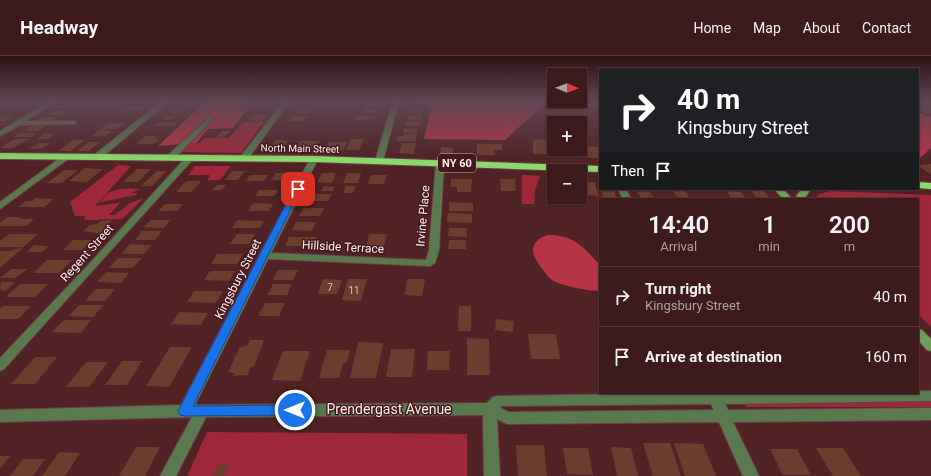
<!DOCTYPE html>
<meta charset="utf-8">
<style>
body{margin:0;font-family:Roboto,sans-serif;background:#482729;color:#f1f3f6;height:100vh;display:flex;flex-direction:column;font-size:15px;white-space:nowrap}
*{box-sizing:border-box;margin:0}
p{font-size:13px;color:#ada1a3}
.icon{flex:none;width:22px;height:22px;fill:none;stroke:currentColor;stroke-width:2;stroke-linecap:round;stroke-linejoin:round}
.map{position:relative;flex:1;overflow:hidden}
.drawer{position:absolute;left:599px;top:142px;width:320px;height:196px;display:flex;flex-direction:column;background:#3d1a1c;border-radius:0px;box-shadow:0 1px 3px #0004,0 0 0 1px #56383b}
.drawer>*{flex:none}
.banner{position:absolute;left:599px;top:12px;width:320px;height:122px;border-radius:0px;box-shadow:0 1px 3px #0004,0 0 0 1px #56383b;background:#202124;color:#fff;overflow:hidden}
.needle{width:26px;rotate:91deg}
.fabs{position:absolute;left:547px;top:12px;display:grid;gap:8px}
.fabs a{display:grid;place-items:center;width:40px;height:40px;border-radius:0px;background:#3d1a1c;box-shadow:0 1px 3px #0004,0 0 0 1px #56383b;font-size:20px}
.pin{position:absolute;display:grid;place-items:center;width:34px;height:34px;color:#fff;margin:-17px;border-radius:8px;box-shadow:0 2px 6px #0006}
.me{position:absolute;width:44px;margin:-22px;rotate:270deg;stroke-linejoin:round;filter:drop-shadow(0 0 3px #0008)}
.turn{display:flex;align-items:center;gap:14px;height:84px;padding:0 12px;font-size:18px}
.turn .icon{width:52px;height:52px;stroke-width:2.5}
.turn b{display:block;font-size:28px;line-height:34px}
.then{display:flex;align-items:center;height:38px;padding:0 12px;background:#0003;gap:8px;font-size:15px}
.eta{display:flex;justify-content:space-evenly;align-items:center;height:68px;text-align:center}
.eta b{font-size:24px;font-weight:600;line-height:28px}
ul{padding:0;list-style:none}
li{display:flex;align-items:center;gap:12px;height:60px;padding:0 12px;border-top:1px solid #56383b}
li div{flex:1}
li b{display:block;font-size:15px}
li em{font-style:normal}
header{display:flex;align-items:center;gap:24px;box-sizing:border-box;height:56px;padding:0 20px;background:#3d1a1c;border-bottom:1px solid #56383b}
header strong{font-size:19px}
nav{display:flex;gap:22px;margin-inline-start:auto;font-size:14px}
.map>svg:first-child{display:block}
.green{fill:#9e2839}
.forest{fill:#b53546}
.building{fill:#6b3d2f}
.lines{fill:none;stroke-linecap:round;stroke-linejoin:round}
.street-casing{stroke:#694042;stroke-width:2}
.secondary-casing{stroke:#694042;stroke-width:2}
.highway-casing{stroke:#694042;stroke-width:2}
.street{fill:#5a794e;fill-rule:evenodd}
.secondary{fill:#6ea05b;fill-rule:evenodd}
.highway{fill:#8ad96b;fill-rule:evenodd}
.route{fill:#1a73e8;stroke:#114b97}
.labels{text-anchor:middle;stroke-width:3;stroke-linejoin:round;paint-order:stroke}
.far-street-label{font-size:10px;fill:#fcefef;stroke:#45181c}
.number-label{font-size:10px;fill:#d8c2bf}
.shield{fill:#45181c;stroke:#c5aeb0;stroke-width:1}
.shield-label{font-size:11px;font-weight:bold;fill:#fcefef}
.street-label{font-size:12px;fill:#fcefef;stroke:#45181c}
.near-street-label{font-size:14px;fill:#fcefef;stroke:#45181c}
</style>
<header>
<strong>Headway</strong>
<nav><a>Home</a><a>Map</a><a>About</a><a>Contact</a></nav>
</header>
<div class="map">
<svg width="931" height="420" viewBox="0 0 931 420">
<rect width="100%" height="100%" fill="#512326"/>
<g class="green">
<path d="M243 66H264L241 97 181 96 188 87H200L205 82H229Z"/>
<path d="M118 109 131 110 98 147C103 146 103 141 107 138 115 132 130 132 140 133L131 137H137L136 139 97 147 95 150 120 147 109 159H115L130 147 144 142 122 163 84 164 85 160H75L70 146Z"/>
<path d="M195 110H231L220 124H207L210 120 209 119H188Z"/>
<path d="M522 119 540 120 535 134 534 148H522Z"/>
<path d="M831 135 931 139V271L918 258V143H814L819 138Z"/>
<path d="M931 345V351H746L743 347Z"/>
<path d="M207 376 467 378V420H187Z"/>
</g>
<g class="forest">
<path d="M206 45H254L233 72 208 73 196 87 158 90Z"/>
<path d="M410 45H600V50H542L505 84 424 83 432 49 410 48Z"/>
<path d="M918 57 931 61V92L920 102 918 101Z"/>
<path d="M547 179C575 179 582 190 600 209V235C589 235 561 230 552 224 549 222 546 218 544 215 532 201 526 187 547 179Z"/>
</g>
<g class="building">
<path d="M183 45H200L197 48H180Z"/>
<path d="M365 45 381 46 379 50H363Z"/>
<path d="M24 46H36L28 50H16Z"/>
<path d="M64 47H80L72 52H56Z"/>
<path d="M927 50 931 51V58L918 55Z"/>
<path d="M127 51H146L141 55H121Z"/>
<path d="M410 52 422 53 421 57H409Z"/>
<path d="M174 53H184L180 57H169Z"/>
<path d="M298 53H314L311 57H295Z"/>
<path d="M363 53H378L376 57H362Z"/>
<path d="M55 55H67L60 59H48Z"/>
<path d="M253 59H266L261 65H247Z"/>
<path d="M409 59H422L421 64H407Z"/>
<path d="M167 60H177L172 64H162Z"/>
<path d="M292 60H307L304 65H289Z"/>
<path d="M356 60H376L374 64H354Z"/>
<path d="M0 61H14L6 65H0Z"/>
<path d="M43 61H58L52 65H36Z"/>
<path d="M406 65H420L419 70H405Z"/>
<path d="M160 66H178L173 71 154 70Z"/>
<path d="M107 67H125L116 73H107L104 75H112L106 80 91 81Z"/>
<path d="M33 69H48L38 75H22Z"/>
<path d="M404 72 418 73 417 77H403Z"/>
<path d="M222 75H230L224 81 215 82Z"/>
<path d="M19 77H36L31 81H13Z"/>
<path d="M44 78H55L48 83H38Z"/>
<path d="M404 78H417L415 85H396L397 80H403Z"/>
<path d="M145 80H157L154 83H159L154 88H136Z"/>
<path d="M14 83H28L13 92H0Z"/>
<path d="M351 83H364L359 94H346Z"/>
<path d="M533 83 548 84V91L554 93H580V90L600 91V102L565 101 564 97 551 96V98H533Z"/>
<path d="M73 84H85L71 95H58Z"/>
<path d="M276 84 288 85 282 94H269Z"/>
<path d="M301 85H319L313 94H295Z"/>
<path d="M89 86H100L89 95H77Z"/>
<path d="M329 86H347L344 93 340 95H325Z"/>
<path d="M39 87H51L41 93H29Z"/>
<path d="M402 87H416L414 98 399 97Z"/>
<path d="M477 88H502V94H494L495 99H477Z"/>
<path d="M441 91 453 92 452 100H440Z"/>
<path d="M931 108V118L918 110V109Z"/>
<path d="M85 112 103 113 87 126 69 125Z"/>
<path d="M137 113H151L138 126H123Z"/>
<path d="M64 114H78L62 127H47Z"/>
<path d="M157 115H167L152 130H141Z"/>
<path d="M232 115H245L238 124H225Z"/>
<path d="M276 117H290L285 125 271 124Z"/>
<path d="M322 117H336L332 127 317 126Z"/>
<path d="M347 117H361L358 127H343Z"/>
<path d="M250 119H268L264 125H246Z"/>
<path d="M371 119H387L384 128H368Z"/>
<path d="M451 123H472L471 136H457V131H451Z"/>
<path d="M500 123H515L516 135H501Z"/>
<path d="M186 125H201L192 136H176Z"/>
<path d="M582 126H595L599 140 585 139Z"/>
<path d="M217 129H226L222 134H212Z"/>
<path d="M324 130 335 131 333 135H321Z"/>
<path d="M346 130H356L353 137H343Z"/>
<path d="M601 133H614L616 142 603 141Z"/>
<path d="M672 133H684L690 142 678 143Z"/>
<path d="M750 133H763L770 143H757Z"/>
<path d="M259 134H278L274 140H255Z"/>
<path d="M649 135 655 143H642L637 136Z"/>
<path d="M727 135 741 136 746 143H732Z"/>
<path d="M314 138H332L328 145H310Z"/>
<path d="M35 142 54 143 44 151H18L26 145H33Z"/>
<path d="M449 146 473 147V155H449Z"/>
<path d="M253 147 273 148 269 155H248Z"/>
<path d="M165 148H183L177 155H158Z"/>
<path d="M303 152H324L320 160H299Z"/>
<path d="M448 157 472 158V167L447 166Z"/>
<path d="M7 161H22L19 163H34L26 170H0V167Z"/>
<path d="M112 164 109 168 111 169 101 178 83 175 90 169 97 168 101 165Z"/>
<path d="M151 164H170L164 172 144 171Z"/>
<path d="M237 164 264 165 260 172H232Z"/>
<path d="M296 166H316L312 175 292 174Z"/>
<path d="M449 172H467V181L448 180Z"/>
<path d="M142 175H162L155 184H135Z"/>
<path d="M9 178H38L0 212V195H10L23 191H0V185Z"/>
<path d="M237 178H255L249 188H230Z"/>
<path d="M369 178H387L384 191H366Z"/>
<path d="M289 181H317L314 190H285Z"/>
<path d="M73 184H92L82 194H63Z"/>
<path d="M449 184H466V193H448Z"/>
<path d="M130 188 152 189 144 198H121Z"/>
<path d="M34 189 49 190 42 196H27Z"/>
<path d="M217 198H243L237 208H211Z"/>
<path d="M118 202H142L133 212H109Z"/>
<path d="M47 204H72L59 217H33Z"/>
<path d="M11 213H27L16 222H0Z"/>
<path d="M278 214H298L293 224H273Z"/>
<path d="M210 215H235L229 225 204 224Z"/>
<path d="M106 216 129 217 121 227 97 226Z"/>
<path d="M323 223 342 224 337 238H318Z"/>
<path d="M348 223H367L361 245 342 244Z"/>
<path d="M407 223H425L422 240 405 239Z"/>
<path d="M1 226H15L6 235 0 234Z"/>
<path d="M20 228H48L35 241H6Z"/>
<path d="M273 228H292L287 239H267Z"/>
<path d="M95 233H115L105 245H85Z"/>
<path d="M194 235H223L216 247 187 246Z"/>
<path d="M265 247H285L279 260H258Z"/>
<path d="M79 249H103L93 261 69 260Z"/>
<path d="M3 250H31L18 263H0V252Z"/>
<path d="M459 250H471V275H458Z"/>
<path d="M179 256 208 257 201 269 171 268Z"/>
<path d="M496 263 514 265 513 276 495 274Z"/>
<path d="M64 264H91L81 277 52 276Z"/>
<path d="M528 278H556L560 303H531Z"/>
<path d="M467 282 489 283 490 319H467Z"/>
<path d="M250 284H264L254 310 250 312 248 319 233 320 235 317 228 316 240 291 247 290Z"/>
<path d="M358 286 383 287 376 322H350Z"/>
<path d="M170 291H192L169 331 146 330Z"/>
<path d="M391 293H415L412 321H386Z"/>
<path d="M327 294H350L347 307H343L339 322H319Z"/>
<path d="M283 295H310L300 325 272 324Z"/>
<path d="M428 295H450L449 314H427Z"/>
<path d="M35 301H57L35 328H11Z"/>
<path d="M122 305H142L127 329H105Z"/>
<path d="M86 306H108L89 331H66Z"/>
<path d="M643 387H670L681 420H653Z"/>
<path d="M674 387 703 388 716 420H685Z"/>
<path d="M516 389H544L547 420H518Z"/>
<path d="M136 391H160L145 420H119Z"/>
<path d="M611 391 631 392 638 420H617Z"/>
<path d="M563 392H588L593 419 567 418Z"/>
<path d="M816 392H843L861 420H833Z"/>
<path d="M770 393H797L811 419H783Z"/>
<path d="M59 396 80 397 65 420H42Z"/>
<path d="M0 400H10L0 413Z"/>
<path d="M23 403H45L33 420H10Z"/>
<path d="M218 409H229L224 420H213Z"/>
</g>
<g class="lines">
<defs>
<g id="street">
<path d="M50 45H58L26 65H74L76 66V68L20 69 0 80V75Z"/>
<path d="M162 45H169L100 103H94V99Z"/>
<path d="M284 45H290L247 104H241V100Z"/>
<path d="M393 45H399L383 105 379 107 375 105Z"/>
<path d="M927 45H931V48Z"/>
<path d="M209 61 214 62 174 103H168V99Z"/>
<path d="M64 99 71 101 0 153V146Z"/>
<path d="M188 99 195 101 4 313 0 315V302L91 206Z"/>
<path d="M311 101H314L318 103 271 197 426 204 429 194 436 107 440 105 444 107 439 194 435 207 430 210 268 203 195 349 487 347 493 341 498 340 706 337H918V335H931V345L725 348 728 354 931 352V364L733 366 759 420H743L719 366 507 368 497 363 500 420H484L483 359 206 361 176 420H160L192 361 0 366V354L181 349ZM711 348 714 354 509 356 500 352 501 350Z"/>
<path d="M618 133H626L631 143H623Z"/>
</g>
<g id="secondary">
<path d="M774 133H783L792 143H783Z"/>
<path d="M802 133H811L804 143H796L797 139Z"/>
<path d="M918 273 922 274 931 283V295L927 294 918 284Z"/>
</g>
<g id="highway">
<path d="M0 97 314 100 600 110V116L314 106 0 103Z"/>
<path d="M918 126 931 127V133L918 132Z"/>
</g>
</defs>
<use href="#street" class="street-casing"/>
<use href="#secondary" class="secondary-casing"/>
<use href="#highway" class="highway-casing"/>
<use href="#street" class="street"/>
<use href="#secondary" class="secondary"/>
<use href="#highway" class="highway"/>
</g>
<linearGradient id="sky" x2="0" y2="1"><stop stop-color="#2d1315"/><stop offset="0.43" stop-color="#5f4552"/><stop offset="1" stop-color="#5f4552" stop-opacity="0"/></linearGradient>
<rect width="931" height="104" fill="url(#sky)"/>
<path class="route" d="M295 131 301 133 193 350 295 349 300 351 302 354 300 358 295 359 185 360 180 359 178 355 180 351Z"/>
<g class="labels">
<g class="far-street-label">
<text transform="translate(300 92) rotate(1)" y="4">North Main Street</text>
</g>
<g class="number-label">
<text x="330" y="235">7</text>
<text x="354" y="238">11</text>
</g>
<rect class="shield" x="438" y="98" width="38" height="18" rx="3"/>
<g class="shield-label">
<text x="457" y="111">NY 60</text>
</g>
<g class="street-label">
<text transform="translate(423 160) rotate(-85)" y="4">Irvine Place</text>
<text transform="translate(343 191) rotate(3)" y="4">Hillside Terrace</text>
<text transform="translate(87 197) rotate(-48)" y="4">Regent Street</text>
<text transform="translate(238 223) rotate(-63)" y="4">Kingsbury Street</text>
</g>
<g class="near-street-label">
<text x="389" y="358">Prendergast Avenue</text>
</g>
</g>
</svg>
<div class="fabs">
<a><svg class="needle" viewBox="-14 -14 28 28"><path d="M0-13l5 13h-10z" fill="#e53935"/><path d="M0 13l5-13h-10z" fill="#ada1a3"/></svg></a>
<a>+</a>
<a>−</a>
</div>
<div class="pin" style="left:298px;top:133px;background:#d93025"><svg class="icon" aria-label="arrive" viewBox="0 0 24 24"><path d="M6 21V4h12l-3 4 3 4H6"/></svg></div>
<svg class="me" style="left:295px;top:354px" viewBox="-20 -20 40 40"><circle r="17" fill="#1a73e8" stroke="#fff" stroke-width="3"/><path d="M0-11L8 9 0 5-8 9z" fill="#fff"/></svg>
<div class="banner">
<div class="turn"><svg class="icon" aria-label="right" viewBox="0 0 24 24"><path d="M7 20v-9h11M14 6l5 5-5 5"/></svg><div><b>40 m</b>Kingsbury Street</div></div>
<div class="then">Then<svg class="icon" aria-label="arrive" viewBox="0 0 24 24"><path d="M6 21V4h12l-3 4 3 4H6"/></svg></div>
</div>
<section class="drawer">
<div class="eta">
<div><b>14:40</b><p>Arrival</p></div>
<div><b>1</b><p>min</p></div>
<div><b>200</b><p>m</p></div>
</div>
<ul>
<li><svg class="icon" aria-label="right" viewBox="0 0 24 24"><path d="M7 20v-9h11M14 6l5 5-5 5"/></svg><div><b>Turn right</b><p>Kingsbury Street</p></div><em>40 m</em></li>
<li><svg class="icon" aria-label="arrive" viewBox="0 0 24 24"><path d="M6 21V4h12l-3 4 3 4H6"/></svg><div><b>Arrive at destination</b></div><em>160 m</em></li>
</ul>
</section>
</div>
